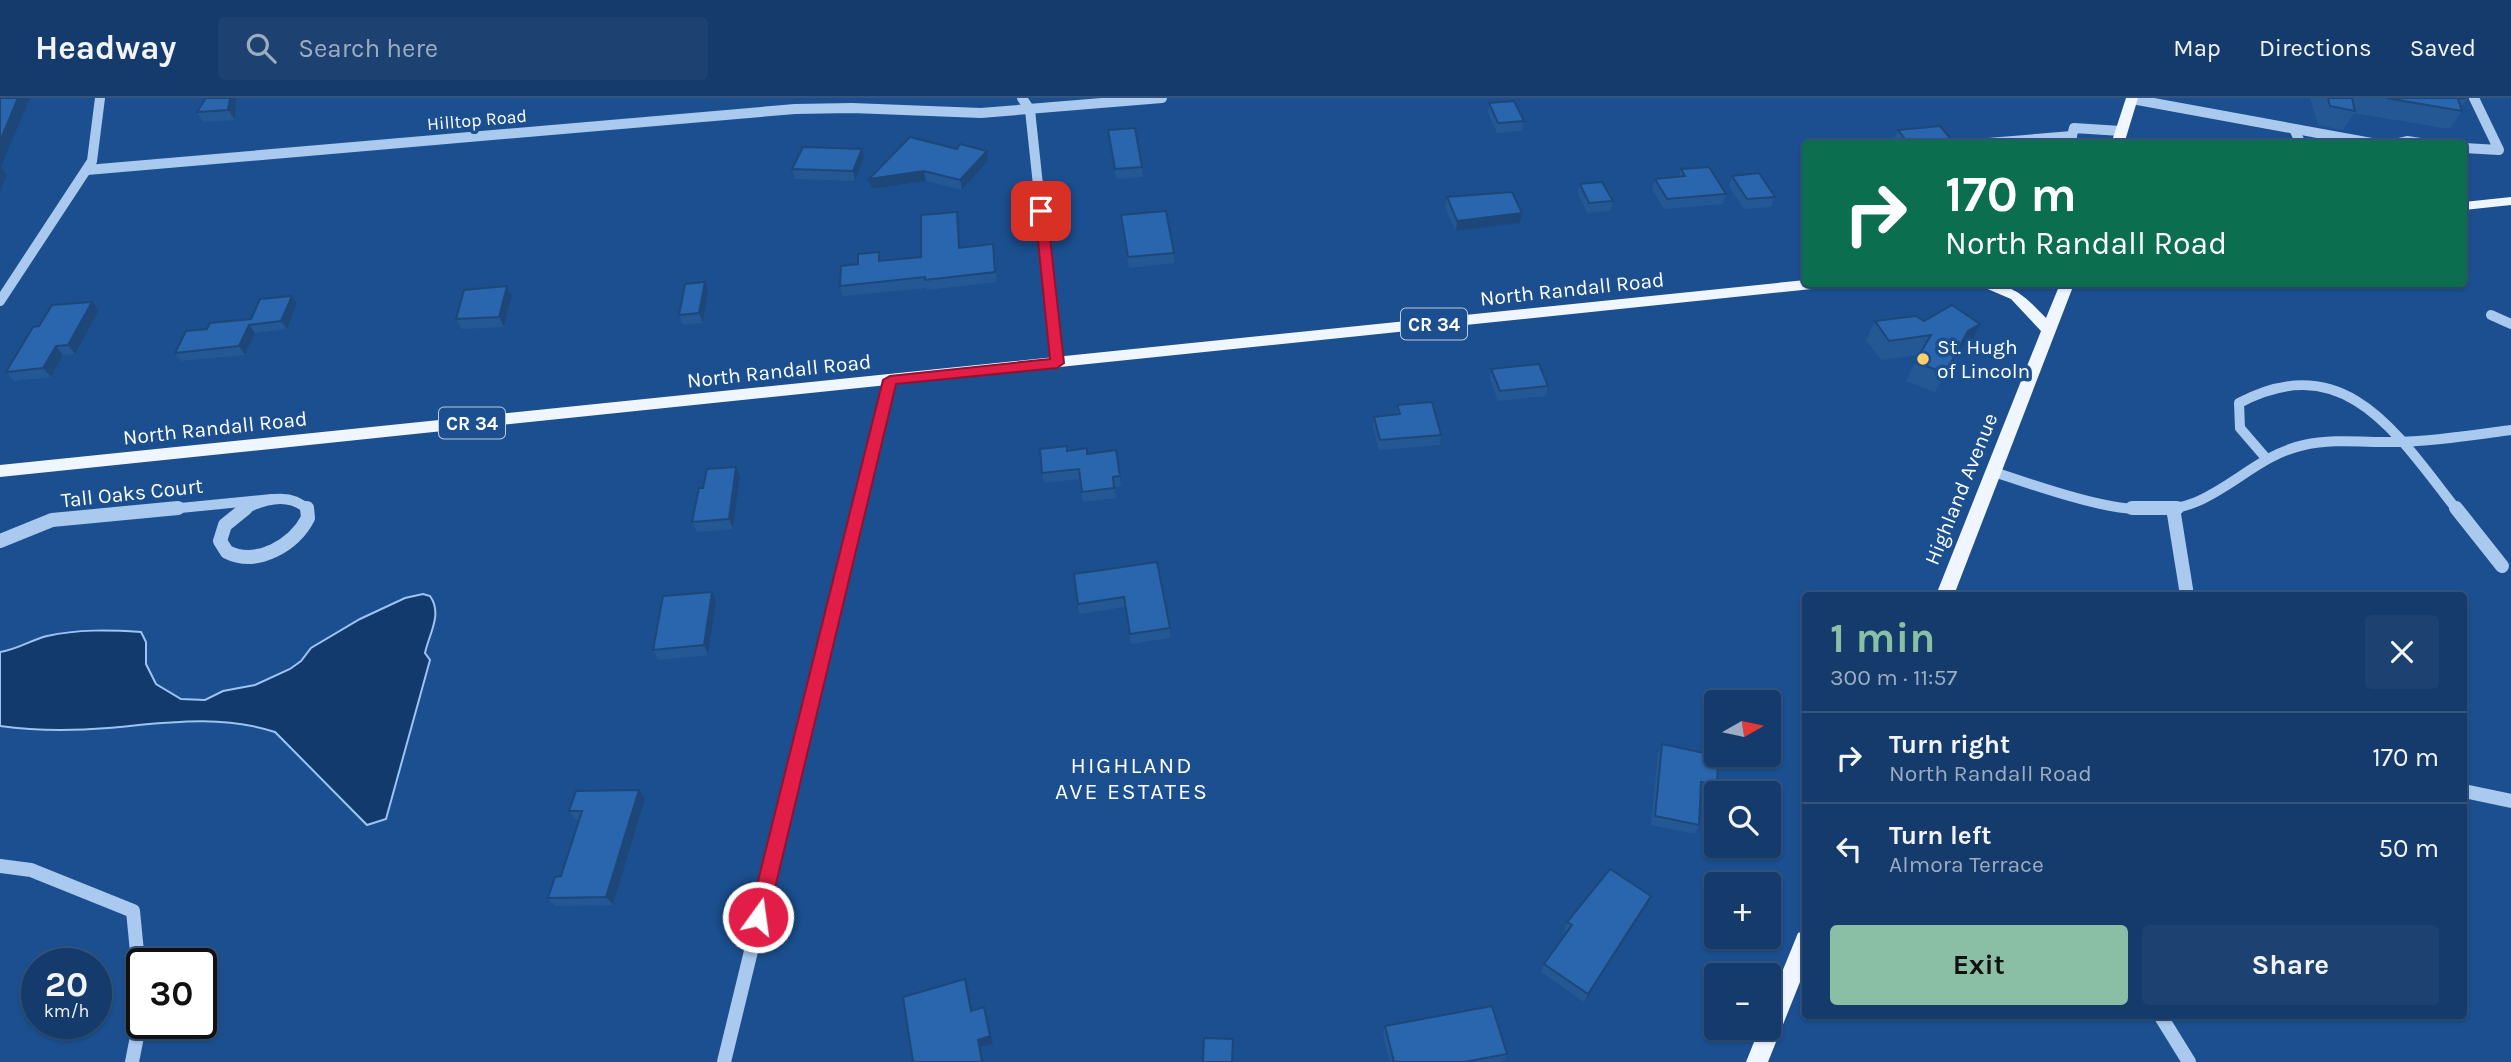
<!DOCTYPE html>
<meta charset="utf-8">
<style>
body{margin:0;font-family:Karla,sans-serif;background:#1d4271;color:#f1f3f6;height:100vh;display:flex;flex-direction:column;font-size:26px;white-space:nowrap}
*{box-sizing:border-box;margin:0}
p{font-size:23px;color:#9dadc1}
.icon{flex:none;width:38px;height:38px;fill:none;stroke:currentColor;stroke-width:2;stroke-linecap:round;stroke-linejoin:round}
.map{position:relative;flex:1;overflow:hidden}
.side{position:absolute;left:1802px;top:494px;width:665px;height:427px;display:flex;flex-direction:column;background:#143b6b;border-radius:7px;box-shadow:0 2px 5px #0004,0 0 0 2px #33557e}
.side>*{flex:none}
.top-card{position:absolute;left:1802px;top:42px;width:665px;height:147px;border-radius:7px;box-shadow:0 2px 5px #0004,0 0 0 2px #33557e;background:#0b6e4f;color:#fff;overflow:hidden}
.needle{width:46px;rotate:81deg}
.controls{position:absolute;left:1704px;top:592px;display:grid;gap:14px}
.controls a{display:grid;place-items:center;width:77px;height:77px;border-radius:7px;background:#143b6b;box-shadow:0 2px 5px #0004,0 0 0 2px #33557e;font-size:35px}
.speed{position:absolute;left:21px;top:850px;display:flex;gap:14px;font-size:35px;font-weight:700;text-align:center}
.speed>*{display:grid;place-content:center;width:91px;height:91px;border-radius:50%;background:#143b6b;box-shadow:0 2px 5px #0004,0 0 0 2px #33557e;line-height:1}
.speed small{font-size:18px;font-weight:400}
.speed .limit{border:4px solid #111;border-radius:10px;background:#fff;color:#111}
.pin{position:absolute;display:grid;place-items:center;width:60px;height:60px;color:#fff;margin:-30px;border-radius:14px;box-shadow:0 4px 10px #0006}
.me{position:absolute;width:77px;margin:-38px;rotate:14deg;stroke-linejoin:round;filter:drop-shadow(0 0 5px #0008)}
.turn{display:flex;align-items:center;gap:24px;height:147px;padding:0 28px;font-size:32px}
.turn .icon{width:91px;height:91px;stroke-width:2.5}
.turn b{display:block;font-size:49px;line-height:60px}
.round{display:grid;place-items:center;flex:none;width:74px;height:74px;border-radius:7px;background:#1d4271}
.overview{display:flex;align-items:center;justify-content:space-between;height:119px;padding:0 28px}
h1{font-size:42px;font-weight:700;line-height:52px;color:#8abfa5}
.action{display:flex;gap:14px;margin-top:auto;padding:14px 28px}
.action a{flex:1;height:80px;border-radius:7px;background:#8abfa5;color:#111;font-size:28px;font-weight:700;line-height:80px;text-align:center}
.action a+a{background:#1d4271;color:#f1f3f6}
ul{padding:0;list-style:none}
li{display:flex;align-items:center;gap:21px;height:91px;padding:0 28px;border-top:2px solid #33557e}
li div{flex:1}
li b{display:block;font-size:26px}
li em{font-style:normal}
header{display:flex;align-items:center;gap:42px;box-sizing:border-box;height:98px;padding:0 35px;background:#143b6b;border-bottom:2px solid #33557e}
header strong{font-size:33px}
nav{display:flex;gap:38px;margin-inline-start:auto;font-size:24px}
.search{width:490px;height:63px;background:#1d4271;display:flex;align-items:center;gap:18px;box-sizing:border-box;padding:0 24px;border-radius:7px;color:#9dadc1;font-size:26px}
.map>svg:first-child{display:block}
.water{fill:#123a6d;stroke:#9cc4f0;stroke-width:2}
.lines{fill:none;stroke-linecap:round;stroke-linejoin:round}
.minor-far1{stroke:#a9c9ee;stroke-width:10}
.minor{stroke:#a9c9ee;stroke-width:14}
.major{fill:#f0f6ff;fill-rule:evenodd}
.wall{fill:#245895}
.shaded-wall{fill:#1d4779}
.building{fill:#2a66ad;stroke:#1d4779;stroke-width:2}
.route{fill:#e11d48;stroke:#92132f;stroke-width:2}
.poi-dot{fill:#ffd166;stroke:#1b4f8f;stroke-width:2.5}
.labels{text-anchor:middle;stroke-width:7;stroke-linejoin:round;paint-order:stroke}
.far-street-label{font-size:18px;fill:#fff;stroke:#1b4f8f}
.shield{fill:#1b4f8f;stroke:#bbcadd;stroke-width:2}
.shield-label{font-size:19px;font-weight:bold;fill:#fff}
.street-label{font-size:21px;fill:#fff;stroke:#1b4f8f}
.poi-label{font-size:21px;fill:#fff;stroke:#1b4f8f;text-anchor:start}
.neighbourhood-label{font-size:23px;letter-spacing:2px;fill:#fff;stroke:#1b4f8f}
</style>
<header>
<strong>Headway</strong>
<div class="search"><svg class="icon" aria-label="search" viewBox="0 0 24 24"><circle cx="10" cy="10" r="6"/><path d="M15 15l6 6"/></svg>Search here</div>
<nav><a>Map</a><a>Directions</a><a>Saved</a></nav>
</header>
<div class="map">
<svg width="2511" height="964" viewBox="0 0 2511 964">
<rect width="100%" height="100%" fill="#1b4f8f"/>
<path class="water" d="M423 496 430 498C443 516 429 536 425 555L430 562 386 721 367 727 275 634C220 616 164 625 108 630 73 633 35 633 0 628V554C16 552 31 542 47 538 78 531 110 532 141 534L146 544V566L156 586 181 601 205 602 223 593 255 587 290 571 301 563 311 550 360 521 405 500Z"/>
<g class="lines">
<g class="minor-far1">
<path d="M1022 0 1030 12 1057 265"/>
<path d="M2132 1 2377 46"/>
<path d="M2294 31 2301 46"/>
<path d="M2070 45 2074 30 2121 33"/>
<path d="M1976 46 2072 38"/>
<path d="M2394 46 2407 43 2427 46"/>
<path d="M2464 50 2499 52 2474 0"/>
<path d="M87 72 795 11 852 10 981 15 1162 0"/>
<path d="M0 203 92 63 100 0"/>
<path d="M2491 217 2511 226"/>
<path d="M2265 359 2240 330 2239 305C2346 248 2399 339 2457 412"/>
<path d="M1994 374C2050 392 2139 428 2196 404 2234 388 2262 356 2304 347 2335 340 2368 345 2400 344 2437 343 2474 337 2511 332"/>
<path d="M160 412 272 401"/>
<path d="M243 412C264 401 290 394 308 412"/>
<path d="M858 412 890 282"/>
</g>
<g class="minor">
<path d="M246 410 225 427 220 443 227 454C257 469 294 447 308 420L307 410"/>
<path d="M2132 410H2177"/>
<path d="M2173 410 2187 497"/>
<path d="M2456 410 2502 468"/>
<path d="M0 443 52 422 178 410"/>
<path d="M2464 693 2511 703"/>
<path d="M0 768 31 772 133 813 142 905"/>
<path d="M2160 917 2189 964"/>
<path d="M132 964 142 913"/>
<path d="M724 964 859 410"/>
</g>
<g class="major">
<path d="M2126 0H2138L2124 46H2111Z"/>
<path d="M2511 99V107L2464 112V104Z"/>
<path d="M1806 182V186H1819L1812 191 0 379V367Z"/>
<path d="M1976 186C2010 183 2024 197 2046 220L2060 186H2074L1954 497H1936L2041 233 2011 201Z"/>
<path d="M1806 832V869L1768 964H1746L1760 929H1769V906L1798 835Z"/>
</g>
</g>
<g class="wall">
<path d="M236 0 235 22 203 24 197 14Z"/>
<path d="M2310 0H2468L2461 9 2462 13 2449 31 2354 15 2343 32 2318 27Z"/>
<path d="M1489 5 1524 23 1522 33 1497 35 1488 15Z"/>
<path d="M1108 32 1142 69 1143 79 1116 81Z"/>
<path d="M1898 32 1955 46H1892Z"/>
<path d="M862 51 864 60 855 83 795 81 792 71Z"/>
<path d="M988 63 962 92 926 83 872 91 869 81Z"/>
<path d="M1681 71 1726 96 1723 106 1664 111 1652 91 1655 81 1679 79Z"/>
<path d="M1732 78 1775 99 1771 109 1744 111 1729 88Z"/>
<path d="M1580 86 1613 103 1610 113 1587 115 1578 96Z"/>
<path d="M1447 99 1522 115 1520 125 1456 133 1445 109Z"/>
<path d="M1121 117 1174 155V165L1129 170Z"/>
<path d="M959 124 960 150 995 156 997 184 927 192 926 190 843 198 840 188 881 162 921 159Z"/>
<path d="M708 194 703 225 683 227 679 217Z"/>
<path d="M292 198 297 206 287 231 255 235 245 257 181 263 175 255 251 221Z"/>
<path d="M512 198 504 229 462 231 456 221Z"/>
<path d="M92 204 99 212 75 256 63 257 51 279 14 283 6 274 39 228Z"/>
<path d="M1875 223H1924L1980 226 1971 245 1958 252 1935 294 1906 283 1919 257 1881 262 1866 242Z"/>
<path d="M1491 271 1548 288 1546 298 1498 303 1490 281Z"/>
<path d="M1397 307 1441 337 1440 347 1379 352 1373 329 1374 319 1396 317Z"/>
<path d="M1116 352 1121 388 1114 389 1116 400 1083 404 1080 381 1044 385 1042 375 1067 353 1087 356Z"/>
<path d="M740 379 733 431 697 434 692 424 703 390Z"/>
<path d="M1157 464 1170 530V540L1131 546 1125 509 1079 516 1074 476Z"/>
<path d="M716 503 708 557 658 562 653 552Z"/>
<path d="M1662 646 1717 687 1713 696 1701 694 1699 727 1695 736 1651 727 1658 656Z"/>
<path d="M645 701 613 807 555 808 548 800 561 778 579 722H576L569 713Z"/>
<path d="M1647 807 1584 904 1541 874 1544 866 1567 834 1564 832 1567 824Z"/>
<path d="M1385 928 1507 956 1504 963 1499 964H1390L1383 936Z"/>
</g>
<g class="shaded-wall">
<path d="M18 0H30L1 69 7 77 0 93V43Z"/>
<path d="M230 0H236L235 22 228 12Z"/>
<path d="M862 51 864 60 855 83 853 73Z"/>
<path d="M987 53 988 63 962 92 960 82Z"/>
<path d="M924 73 926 83 872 91 869 81Z"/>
<path d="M957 114 959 124 961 160 959 150Z"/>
<path d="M1522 115 1520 125 1456 133 1457 123Z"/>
<path d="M705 184 708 194 703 225 699 215Z"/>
<path d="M507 188 512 198 504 229 499 219Z"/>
<path d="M292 198 297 206 287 231 281 223Z"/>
<path d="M92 204 99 212 75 256 68 247Z"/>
<path d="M1980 226 1971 245 1958 252 1935 294 1968 233Z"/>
<path d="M249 227 255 235 245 257 239 248Z"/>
<path d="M56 248 63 257 51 279 43 270Z"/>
<path d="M736 369 740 379 733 431 729 421Z"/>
<path d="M712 494 716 503 708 557 704 547Z"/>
<path d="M639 692 645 701 613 807 606 799Z"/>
<path d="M1651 798 1647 807 1584 904 1588 896Z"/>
<path d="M965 881 968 889 974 921 971 913Z"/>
<path d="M984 909 987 917 993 946 981 949 983 964H982L978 942Z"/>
</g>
<g class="building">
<path d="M0 0H18L0 43Z"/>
<path d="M206 0H230L228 12 197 14Z"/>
<path d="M2328 0H2352L2355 13 2330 8Z"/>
<path d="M2386 0H2467L2458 1 2462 13Z"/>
<path d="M1514 3 1524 23 1498 25 1489 5Z"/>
<path d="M1940 28 1955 46H1909L1898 32Z"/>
<path d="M1135 30 1142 69 1115 71 1108 32Z"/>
<path d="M910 39 957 51 960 46 987 53 960 82 924 73 869 81Z"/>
<path d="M803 49 862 51 853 73 792 71Z"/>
<path d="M1709 69 1726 96 1667 101 1655 81 1685 78 1681 71Z"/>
<path d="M1759 75 1775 99 1747 101 1732 78Z"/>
<path d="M1602 84 1613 103 1589 105 1580 86Z"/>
<path d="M1512 94 1522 115 1457 123 1447 99Z"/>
<path d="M1166 113 1174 155 1128 159 1121 117Z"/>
<path d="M957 114 959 150 993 146 995 174 925 182V179L840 188 841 168 858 166V156L879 154V163L921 159V117Z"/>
<path d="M705 184 699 215 679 217 685 186Z"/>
<path d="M507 188 499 219 456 221 464 192Z"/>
<path d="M292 198 281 223 249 227 239 248 175 255 186 233 207 231 210 225 251 221 260 201Z"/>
<path d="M92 204 68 247 56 248 43 270 6 274 33 229 39 228 52 207Z"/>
<path d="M1952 207 1980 226 1968 233 1945 275 1915 264 1931 237 1889 243 1875 223 1916 218 1924 223Z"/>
<path d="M1539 266 1548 288 1500 293 1491 271Z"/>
<path d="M1432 304 1441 337 1380 342 1374 319 1400 316 1397 307Z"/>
<path d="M1067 348V353L1087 350V356L1116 352 1120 378 1113 379 1114 390 1082 394 1079 371 1042 375 1040 351Z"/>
<path d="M736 369 729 421 692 424 699 390H703L707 371Z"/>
<path d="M1157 464 1170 530 1130 536 1124 499 1078 506 1074 476Z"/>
<path d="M712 494 704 547 653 552 663 498Z"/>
<path d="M1662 646 1718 658 1717 687 1701 684 1699 727 1655 718Z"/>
<path d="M639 692 606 799 548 800 555 779 561 778 582 713H569L576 693Z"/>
<path d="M1610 771 1651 798 1588 896 1544 866 1572 827 1567 824Z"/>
<path d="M965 881 971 913 984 909 990 938 978 942 982 964H913L903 899Z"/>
<path d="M1492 908 1507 956 1464 964H1394L1385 928Z"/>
<path d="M1204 940 1233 941 1232 964H1203Z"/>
</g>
<path class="route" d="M1041 110 1047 113 1064 265 1057 270 896 286 768 819 765 825 758 828 752 825 749 819 883 282 890 278 1050 261 1035 113Z"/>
<circle class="poi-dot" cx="1923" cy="261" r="7"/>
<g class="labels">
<g class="far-street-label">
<text transform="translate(477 22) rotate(-5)" y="6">Hilltop Road</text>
</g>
<g class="shield">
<rect x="1401" y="210.5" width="66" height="31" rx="5"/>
<rect x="439" y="309.5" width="66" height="31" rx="5"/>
</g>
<g class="shield-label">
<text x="1434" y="233">CR 34</text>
<text x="472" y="332">CR 34</text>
</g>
<g class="street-label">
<text transform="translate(1572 191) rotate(-6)" y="7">North Randall Road</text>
<text transform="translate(779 273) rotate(-6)" y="7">North Randall Road</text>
<text transform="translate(215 330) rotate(-6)" y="7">North Randall Road</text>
<text transform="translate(1961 391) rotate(-68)" y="7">Highland Avenue</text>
<text transform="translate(132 395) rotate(-6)" y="7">Tall Oaks Court</text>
</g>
<g class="poi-label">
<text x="1937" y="256">St. Hugh<tspan x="1937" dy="24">of Lincoln</tspan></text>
</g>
<g class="neighbourhood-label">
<text x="1132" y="675">HIGHLAND<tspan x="1132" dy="26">AVE ESTATES</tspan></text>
</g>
</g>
</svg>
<div class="controls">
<a><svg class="needle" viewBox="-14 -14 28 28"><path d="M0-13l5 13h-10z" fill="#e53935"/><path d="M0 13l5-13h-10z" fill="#9dadc1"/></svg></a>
<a><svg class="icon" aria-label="search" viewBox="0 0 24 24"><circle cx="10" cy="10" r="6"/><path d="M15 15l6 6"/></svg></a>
<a>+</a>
<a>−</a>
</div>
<div class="speed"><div>20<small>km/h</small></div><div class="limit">30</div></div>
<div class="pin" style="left:1041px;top:113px;background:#d93025"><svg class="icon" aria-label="arrive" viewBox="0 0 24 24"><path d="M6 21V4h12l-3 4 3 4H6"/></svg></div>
<svg class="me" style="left:758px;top:819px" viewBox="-20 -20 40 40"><circle r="17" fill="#e11d48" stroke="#fff" stroke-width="3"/><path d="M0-11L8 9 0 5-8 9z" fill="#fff"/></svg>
<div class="top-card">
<div class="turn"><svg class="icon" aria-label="right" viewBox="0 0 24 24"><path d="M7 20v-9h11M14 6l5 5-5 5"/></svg><div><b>170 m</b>North Randall Road</div></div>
</div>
<section class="side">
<div class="overview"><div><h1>1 min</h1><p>300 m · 11:57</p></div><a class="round"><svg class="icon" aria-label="close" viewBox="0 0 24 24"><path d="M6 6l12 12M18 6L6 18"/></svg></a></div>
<ul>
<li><svg class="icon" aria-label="right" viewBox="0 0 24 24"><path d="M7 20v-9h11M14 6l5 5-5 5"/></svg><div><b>Turn right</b><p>North Randall Road</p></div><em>170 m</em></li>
<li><svg class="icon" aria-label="left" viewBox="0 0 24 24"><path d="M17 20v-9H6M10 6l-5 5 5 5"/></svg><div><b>Turn left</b><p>Almora Terrace</p></div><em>50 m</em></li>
</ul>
<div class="action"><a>Exit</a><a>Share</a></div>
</section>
</div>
